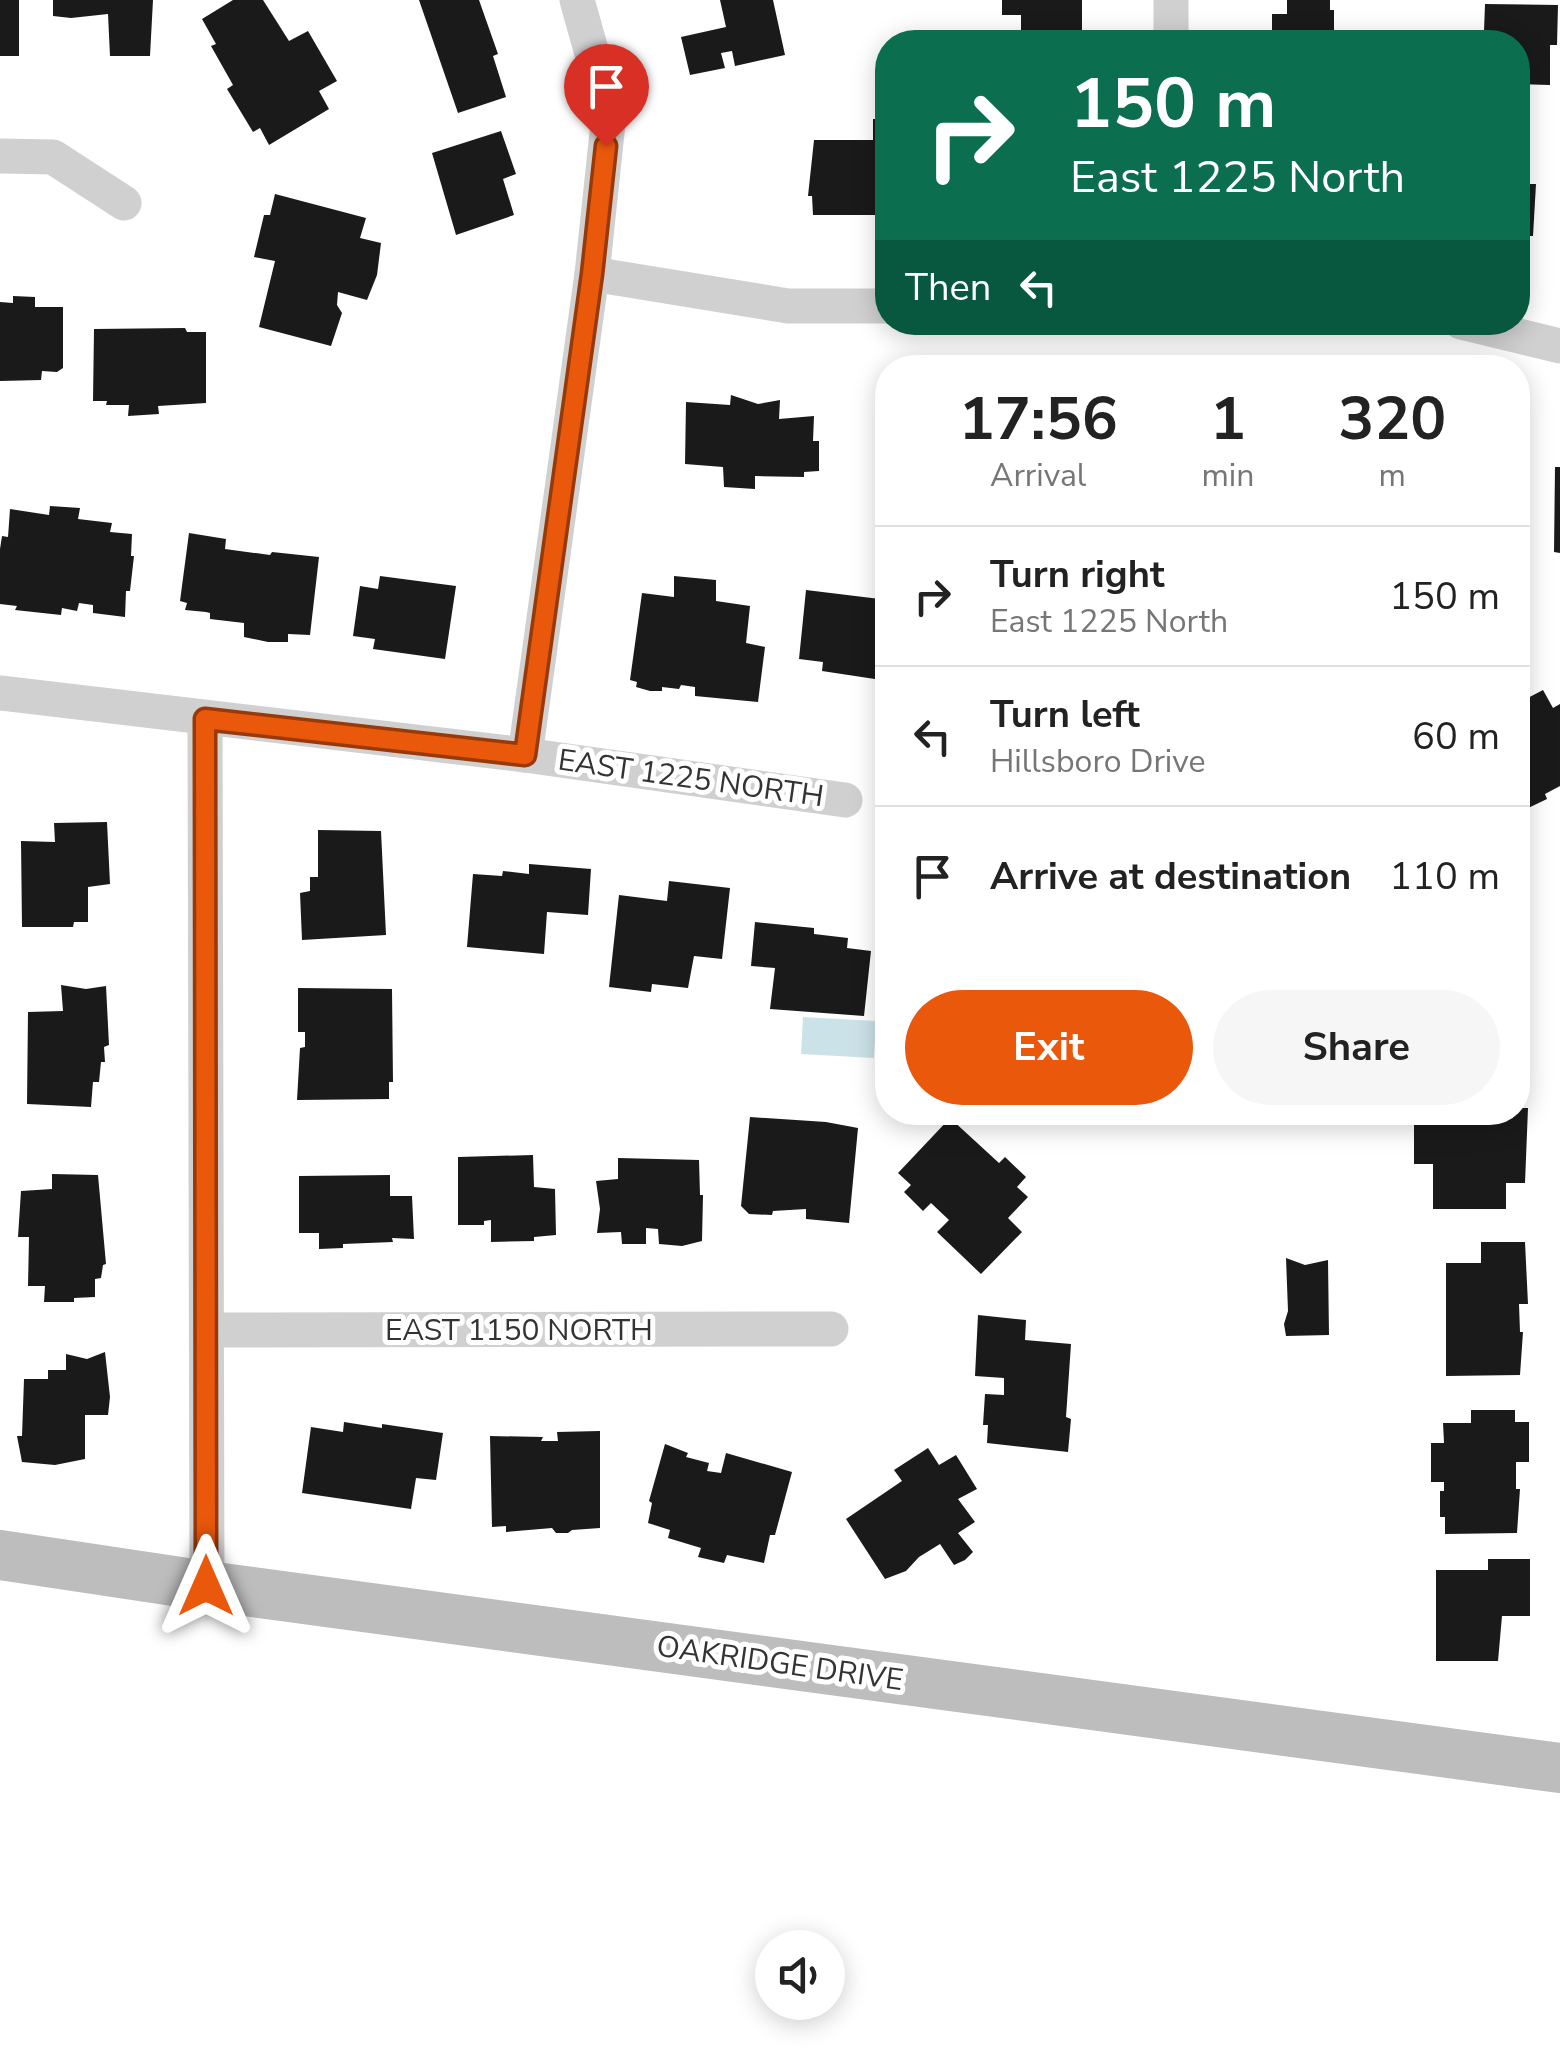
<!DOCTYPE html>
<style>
body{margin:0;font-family:"Nunito Sans",sans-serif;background:#f6f6f6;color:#222;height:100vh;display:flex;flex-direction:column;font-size:38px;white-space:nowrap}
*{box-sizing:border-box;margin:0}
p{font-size:32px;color:#767676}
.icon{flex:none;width:55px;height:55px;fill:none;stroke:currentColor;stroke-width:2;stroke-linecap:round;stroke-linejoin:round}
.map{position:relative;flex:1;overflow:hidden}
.details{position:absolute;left:875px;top:355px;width:655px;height:770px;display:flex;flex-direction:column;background:#fff;border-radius:40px;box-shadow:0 5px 25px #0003}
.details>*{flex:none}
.guide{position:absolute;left:875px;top:30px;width:655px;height:305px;border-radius:40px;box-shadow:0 5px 25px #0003;background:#0b6e4f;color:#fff;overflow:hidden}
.controls{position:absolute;left:755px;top:1930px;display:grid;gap:20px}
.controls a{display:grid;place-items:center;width:90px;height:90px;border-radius:50%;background:#fff;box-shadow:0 5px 25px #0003;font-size:50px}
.pin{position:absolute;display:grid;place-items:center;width:85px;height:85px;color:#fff;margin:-102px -42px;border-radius:50% 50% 50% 0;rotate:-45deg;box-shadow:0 0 10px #0007}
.pin .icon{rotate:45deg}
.me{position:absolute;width:110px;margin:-55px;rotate:0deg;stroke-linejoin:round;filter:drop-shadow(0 0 8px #0008)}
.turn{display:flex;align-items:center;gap:35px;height:210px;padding:0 30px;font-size:45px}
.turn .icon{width:130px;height:130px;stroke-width:2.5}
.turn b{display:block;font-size:70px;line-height:85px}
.then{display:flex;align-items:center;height:95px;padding:0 30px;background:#0003;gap:20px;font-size:38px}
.eta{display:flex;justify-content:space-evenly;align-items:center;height:170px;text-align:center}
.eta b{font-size:60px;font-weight:700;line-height:70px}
.cta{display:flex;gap:20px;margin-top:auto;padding:20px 30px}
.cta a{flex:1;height:115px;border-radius:60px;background:#ea580c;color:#fff;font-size:40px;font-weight:700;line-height:115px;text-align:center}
.cta a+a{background:#f6f6f6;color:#222}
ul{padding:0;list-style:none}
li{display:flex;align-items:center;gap:30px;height:140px;padding:0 30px;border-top:2px solid #e0e0e0}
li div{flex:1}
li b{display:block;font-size:38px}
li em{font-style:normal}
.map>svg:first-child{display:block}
.water{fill:#cbe2e8}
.building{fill:#1a1a1a}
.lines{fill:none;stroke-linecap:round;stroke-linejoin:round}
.street{stroke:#d0d0d0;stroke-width:35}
.secondary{stroke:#bdbdbd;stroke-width:50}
.route-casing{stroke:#983908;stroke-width:25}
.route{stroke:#ea580c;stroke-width:18}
.labels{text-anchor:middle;stroke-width:10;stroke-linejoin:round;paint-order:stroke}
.street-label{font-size:30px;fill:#333;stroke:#fff}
</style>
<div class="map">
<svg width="1560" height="2050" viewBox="0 0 1560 2050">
<rect width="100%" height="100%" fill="#fff"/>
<path class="water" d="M803 1017 876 1021 874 1058 801 1054Z"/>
<g class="building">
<rect x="0" y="0" width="19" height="56"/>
<path d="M53 0H153L150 56H110L108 14 71 18 53 16Z"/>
<path d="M233 0H263L289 41 308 31 337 81 319 91 329 109 269 145 260 128 253 132 227 89 233 85 211 46 216 44 202 19Z"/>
<path d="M419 0H479L498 54 493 56 506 97 458 113Z"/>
<path d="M720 0H773L785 55 735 66 732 51 721 53 725 68 690 75 681 37 726 27Z"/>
<path d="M1002 0H1082V42H1021V15H1002Z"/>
<path d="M1287 0H1330V10H1334V42H1272V14H1287Z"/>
<path d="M1485 4 1558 5 1557 45H1550V85L1518 84V42H1489V31H1484Z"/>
<path d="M873 119H888V239H881L880 215H813L812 196H808L814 140H873Z"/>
<path d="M501 131 516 174 503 179 514 215 456 235 432 153Z"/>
<path d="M1518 184H1536L1533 236H1518Z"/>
<path d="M275 194 366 218 360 238 381 243 377 275 367 300 338 292 337 305 342 313 331 346 259 327 275 261 254 257 264 215H270Z"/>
<path d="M13 296 35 297V307H63V368L57 372 42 371 41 380 0 381V302L13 303Z"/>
<path d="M185 328 187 332H206V403L158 406 159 414 128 416 129 405H106L107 401H93L94 329Z"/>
<path d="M731 395 758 404 780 400 779 419 814 416 813 441H819V471L804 472V477L755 476V489L724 487 723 467 685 464 686 402 730 405Z"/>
<path d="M1555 467H1560V553L1554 552Z"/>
<path d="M50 506 80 508 78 519 112 523 110 532 132 534 131 556H134L130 591H126L125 617 93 613V605L79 603 77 611 62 608 61 615 15 610 17 606 0 604V549L2 536 8 537 10 509 49 515Z"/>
<path d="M189 533 226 539 225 549 270 555 272 552 319 557 310 635 288 634V642H268L244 637V623L210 619V613L206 612 185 610 187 603 180 601Z"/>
<path d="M380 576 456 586 445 659 373 649 375 639 353 636 360 586 378 589Z"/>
<path d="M674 576 716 580V601L750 606 746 643 765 647 758 702 695 696V687L681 685 679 689 662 687V691H650L636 687 637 682 630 680 642 593 674 597Z"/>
<path d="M806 590 888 600V681L822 671 823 662 799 659Z"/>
<path d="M1543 690 1553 708 1560 704V786L1545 794 1547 799 1524 810 1522 806 1518 808V726L1521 724 1518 703Z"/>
<path d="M107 822 110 884 88 887V922H74L73 927H22L21 841 55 842 54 823Z"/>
<path d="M318 830 381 831 386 935 302 940 300 893 310 891V877H318Z"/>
<path d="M529 864 591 869 588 915 547 912 544 954 467 947 473 874 502 876 503 871 529 874Z"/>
<path d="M669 881 730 888 722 959 694 956 688 988 652 984 651 992 609 987 619 895 667 901Z"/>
<path d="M755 922 814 928V934L848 938 847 948 871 951 864 1016 770 1009 775 968 751 966Z"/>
<path d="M61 985 86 989 106 986 109 1045 104 1047 105 1062H101L99 1082H93L91 1107 27 1104 28 1012 63 1011Z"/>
<path d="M298 988 392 989 393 1082H389V1099L297 1100 300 1048 305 1047V1032H298Z"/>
<path d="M1518 1087H1523V1108H1528L1525 1183H1506V1209H1433V1164H1414V1112H1518Z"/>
<path d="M750 1117 826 1122 858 1128 849 1223 806 1219V1209L773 1211 772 1215 749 1214 741 1206Z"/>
<path d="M950 1118 999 1163 1005 1157 1026 1177 1017 1187 1028 1197 1008 1218 1022 1232 981 1274 937 1232 949 1220 931 1203 923 1211 904 1192 911 1185 898 1173Z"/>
<path d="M533 1155 534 1187 555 1189 556 1235 534 1237V1241L491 1242V1220L484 1221V1225H458V1157Z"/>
<path d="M618 1158 699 1160 700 1195H703L702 1241 682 1246 659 1244 658 1229 646 1228V1244H622L621 1232 597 1233 600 1209 596 1181 618 1179Z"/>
<path d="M52 1174 98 1175 106 1264 103 1265 101 1278 95 1279V1297L74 1298V1302H44L45 1286H28L29 1237H18L21 1191 52 1189Z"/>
<path d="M390 1175V1196H412L414 1239 392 1238 393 1242 343 1244V1248L319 1249V1233H299V1176Z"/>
<path d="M1481 1242H1525L1528 1304H1519L1520 1332H1523L1520 1375 1446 1376V1263H1481Z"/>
<path d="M1286 1258 1305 1265 1328 1260 1329 1335 1286 1336 1284 1324 1288 1311Z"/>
<path d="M978 1315 1026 1320 1025 1340 1071 1344 1066 1417 1071 1419 1068 1452 987 1443 988 1425H983L985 1394 1004 1395V1378L975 1376Z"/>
<path d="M105 1352 110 1397 108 1415H85V1459L55 1465 22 1462 17 1436H22L24 1379H48V1370H66V1354L87 1359Z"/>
<path d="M1471 1410H1515V1422H1529V1462H1516V1489H1520L1517 1533 1445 1534V1517H1440V1491H1444V1482H1431V1443H1444L1443 1423H1471Z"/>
<path d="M344 1422 382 1428V1424L443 1433 436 1480 416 1478 411 1509 302 1493 311 1427 343 1432Z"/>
<path d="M600 1431V1528L572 1530 568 1533H556L552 1528 506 1532V1526L492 1527 490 1436 543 1437 541 1441H558L557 1432Z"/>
<path d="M665 1444 688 1453 686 1457 709 1463 707 1471 721 1473 726 1453 792 1472 775 1535H770L764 1563 727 1555 724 1563 698 1557 701 1548 668 1538 670 1530 648 1523 652 1503 649 1501Z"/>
<path d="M928 1448 939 1465 956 1455 977 1489 958 1499 975 1522 958 1533 973 1552 965 1560 954 1565 940 1544 919 1557 906 1571 885 1579 846 1519 902 1481 894 1470Z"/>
<path d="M1488 1559H1530V1616H1502L1498 1661H1436V1570H1488Z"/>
</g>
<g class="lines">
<g class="street">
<path d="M1171 42V0"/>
<path d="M0 156 53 157 124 203"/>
<path d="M592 274 788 306H888"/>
<path d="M1461 322 1560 346"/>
<path d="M0 693 525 755 845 800"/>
<path d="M205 719 207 1586"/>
<path d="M525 755 592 274 609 114 577 0"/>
<path d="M208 1330 831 1329"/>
</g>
<path class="secondary" d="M0 1555 207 1586 1560 1768"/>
</g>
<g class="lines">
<defs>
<path id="route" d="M206 1586 205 719 525 755 592 274 606 146"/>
</defs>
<use href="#route" class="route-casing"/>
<use href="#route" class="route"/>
</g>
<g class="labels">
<g class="street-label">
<text transform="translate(691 778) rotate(8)" y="10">EAST 1225 NORTH</text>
<text x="519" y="1340">EAST 1150 NORTH</text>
<text transform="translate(780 1663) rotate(8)" y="10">OAKRIDGE DRIVE</text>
</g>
</g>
</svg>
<div class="controls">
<a><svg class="icon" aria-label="sound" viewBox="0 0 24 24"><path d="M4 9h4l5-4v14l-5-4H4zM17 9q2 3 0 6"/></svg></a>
</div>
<div class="pin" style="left:606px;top:146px;background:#d93025"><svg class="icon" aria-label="arrive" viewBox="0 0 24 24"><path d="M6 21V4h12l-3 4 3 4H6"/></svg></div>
<svg class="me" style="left:206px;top:1586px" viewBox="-20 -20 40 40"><path d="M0-17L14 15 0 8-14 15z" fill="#ea580c" stroke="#fff" stroke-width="4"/></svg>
<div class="guide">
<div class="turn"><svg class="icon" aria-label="right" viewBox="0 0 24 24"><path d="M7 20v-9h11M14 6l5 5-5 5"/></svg><div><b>150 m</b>East 1225 North</div></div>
<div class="then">Then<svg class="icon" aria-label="left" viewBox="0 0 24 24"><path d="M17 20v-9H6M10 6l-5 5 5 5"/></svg></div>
</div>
<section class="details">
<div class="eta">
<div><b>17:56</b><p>Arrival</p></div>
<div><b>1</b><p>min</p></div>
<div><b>320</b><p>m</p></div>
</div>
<ul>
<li><svg class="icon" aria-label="right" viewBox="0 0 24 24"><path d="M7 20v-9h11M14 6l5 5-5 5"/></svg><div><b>Turn right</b><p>East 1225 North</p></div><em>150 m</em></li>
<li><svg class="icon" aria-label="left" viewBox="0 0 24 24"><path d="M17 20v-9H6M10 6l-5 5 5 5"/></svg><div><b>Turn left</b><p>Hillsboro Drive</p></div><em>60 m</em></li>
<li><svg class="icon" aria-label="arrive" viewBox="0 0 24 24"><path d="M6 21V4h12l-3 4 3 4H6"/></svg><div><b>Arrive at destination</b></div><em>110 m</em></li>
</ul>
<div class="cta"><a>Exit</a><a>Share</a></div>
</section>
</div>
